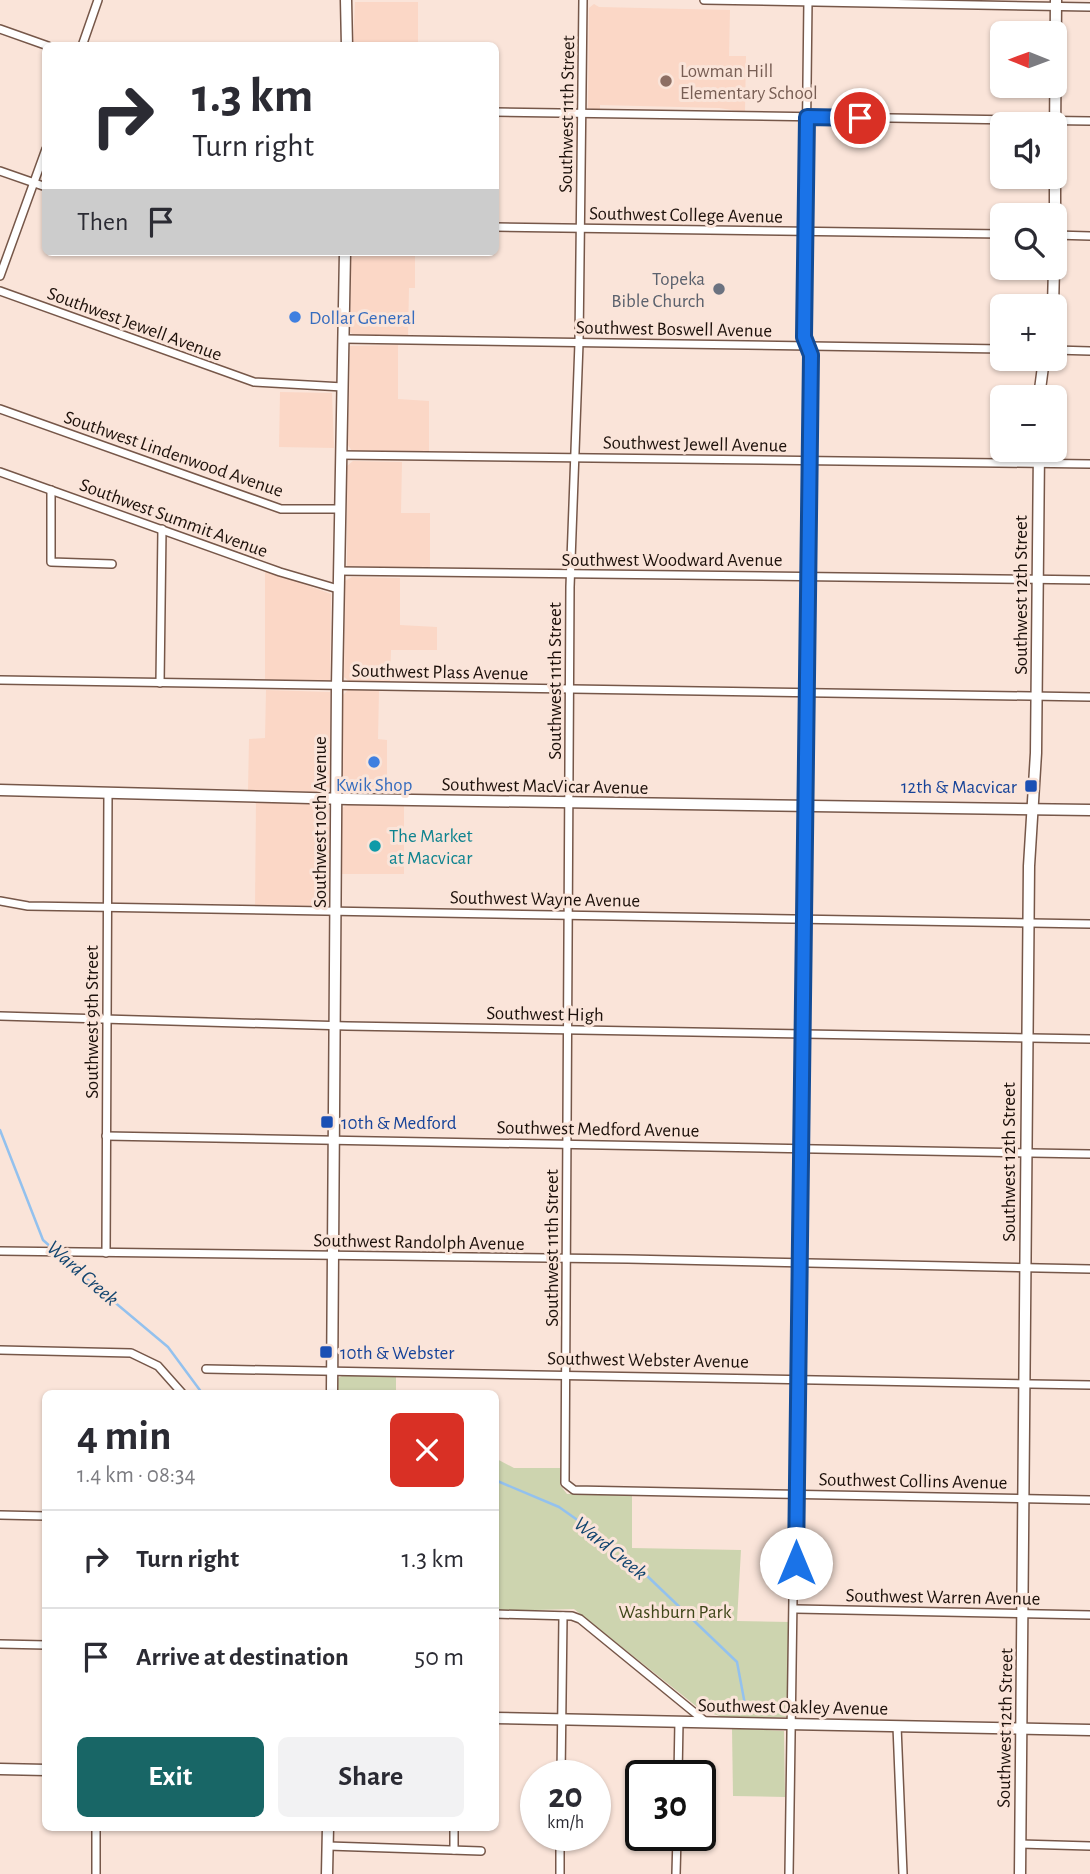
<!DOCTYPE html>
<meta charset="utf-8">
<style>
body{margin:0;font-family:"Alegreya Sans",sans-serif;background:#f2f2f3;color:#2b2b33;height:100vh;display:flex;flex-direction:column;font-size:26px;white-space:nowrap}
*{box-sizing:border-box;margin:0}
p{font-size:23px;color:#7c7c81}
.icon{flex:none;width:38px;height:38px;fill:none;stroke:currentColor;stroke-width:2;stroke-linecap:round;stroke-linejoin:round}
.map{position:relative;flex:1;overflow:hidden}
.drawer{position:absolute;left:42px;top:1390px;width:457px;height:441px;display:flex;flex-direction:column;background:#fff;border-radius:10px;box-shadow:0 2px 5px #0004}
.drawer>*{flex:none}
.guide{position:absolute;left:42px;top:42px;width:457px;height:214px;border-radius:10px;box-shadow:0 2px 5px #0004;background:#fff;color:#2b2b33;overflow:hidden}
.needle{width:46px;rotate:271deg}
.fabs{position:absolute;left:990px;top:21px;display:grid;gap:14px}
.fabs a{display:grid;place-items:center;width:77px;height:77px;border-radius:10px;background:#fff;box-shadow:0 2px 5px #0004;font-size:35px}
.speed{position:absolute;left:520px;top:1760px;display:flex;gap:14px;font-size:35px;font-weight:700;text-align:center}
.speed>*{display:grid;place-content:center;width:91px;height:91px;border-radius:50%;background:#fff;box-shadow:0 2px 5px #0004;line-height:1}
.speed small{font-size:18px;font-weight:400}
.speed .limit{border:4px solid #111;border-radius:10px;background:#fff;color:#111}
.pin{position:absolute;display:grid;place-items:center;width:60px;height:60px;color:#fff;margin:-30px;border:4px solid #fff;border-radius:50%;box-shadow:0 2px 7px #0007}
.me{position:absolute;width:77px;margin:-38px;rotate:0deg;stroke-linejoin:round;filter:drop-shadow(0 0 5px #0008)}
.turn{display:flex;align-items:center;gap:24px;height:147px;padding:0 35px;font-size:32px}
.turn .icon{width:91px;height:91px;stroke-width:2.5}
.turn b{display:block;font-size:49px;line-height:60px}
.then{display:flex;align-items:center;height:66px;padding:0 35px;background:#0003;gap:14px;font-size:26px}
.round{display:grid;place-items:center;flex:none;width:74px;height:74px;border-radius:10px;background:#f2f2f3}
.overview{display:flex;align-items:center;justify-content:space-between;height:119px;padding:0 35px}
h1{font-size:42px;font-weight:700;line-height:52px}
.primary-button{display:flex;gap:14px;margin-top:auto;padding:14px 35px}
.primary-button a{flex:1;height:80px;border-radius:10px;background:#186666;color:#fff;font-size:28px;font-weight:700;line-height:80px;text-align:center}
.primary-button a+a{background:#f2f2f3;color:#2b2b33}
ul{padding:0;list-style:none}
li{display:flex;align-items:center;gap:21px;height:98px;padding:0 35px;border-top:2px solid #e1e1e2}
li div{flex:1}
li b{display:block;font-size:26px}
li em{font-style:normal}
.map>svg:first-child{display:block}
.built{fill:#fbd7c6}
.green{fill:#cdd4af}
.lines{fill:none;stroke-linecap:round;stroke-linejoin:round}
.stream{stroke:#93c1ee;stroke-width:2.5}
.street-casing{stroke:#765749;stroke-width:10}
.secondary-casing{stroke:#765749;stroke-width:13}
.street{stroke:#fff;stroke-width:7}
.secondary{stroke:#fff;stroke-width:10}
.route-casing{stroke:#114b97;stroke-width:18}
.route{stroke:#1a73e8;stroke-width:12}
.education-dot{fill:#8d6e63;stroke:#fae4d9;stroke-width:2.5}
.worship-dot{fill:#6b7280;stroke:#fae4d9;stroke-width:2.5}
.shop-dot{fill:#3f7fe0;stroke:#fae4d9;stroke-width:2.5}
.transit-dot{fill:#1a4fb4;stroke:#fae4d9;stroke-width:2.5}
.culture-dot{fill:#0f9aa8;stroke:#fae4d9;stroke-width:2.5}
.labels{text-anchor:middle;stroke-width:6;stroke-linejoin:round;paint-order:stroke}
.education-label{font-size:19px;fill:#785e54;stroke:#fae4d9;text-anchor:start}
.street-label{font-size:19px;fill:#1d110b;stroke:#fae4d9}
.worship-label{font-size:19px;fill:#5b616d;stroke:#fae4d9;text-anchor:end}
.shop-label{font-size:19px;fill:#366cbe;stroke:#fae4d9;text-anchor:start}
.transit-label{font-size:19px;fill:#164399;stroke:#fae4d9;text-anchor:start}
.culture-label{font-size:19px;fill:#0d838f;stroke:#fae4d9;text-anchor:start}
.park-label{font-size:19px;fill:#3e4518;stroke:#fae4d9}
.water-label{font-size:21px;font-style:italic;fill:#13456f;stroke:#fae4d9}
</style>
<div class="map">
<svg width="1090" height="1874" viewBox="0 0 1090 1874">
<rect width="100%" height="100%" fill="#fae4d9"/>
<g class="built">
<path d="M355 2H418V45H353Z"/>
<path d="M594 4 599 7 730 10 729 56H746L745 112 719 108 600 105V110L588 108 589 8Z"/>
<path d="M351 252H415V288H409L408 337 355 336 350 332Z"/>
<path d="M398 345V399L429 401V452L352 451 348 445 350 346Z"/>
<path d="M280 392 332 393 334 448 279 447Z"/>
<path d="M353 461 402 462 401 513H430V569L347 566V466Z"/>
<path d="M265 570 331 594 330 681H265Z"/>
<path d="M352 577 400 578V625L437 627V650H391L390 682 349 681 344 677 345 581Z"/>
<path d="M266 690 330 692V787L325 792 248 790 249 739 265 738Z"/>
<path d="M348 690 379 691 378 739 387 740V796L343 793V695Z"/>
<path d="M256 800 329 804 330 899 327 906 255 905Z"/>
<path d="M350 803 404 805V874H342V808Z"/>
</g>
<g class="green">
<path d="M344 1375 396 1377V1393H338V1378Z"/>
<path d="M495 1458 514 1468H560V1485L567 1494 632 1495V1548L741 1550 737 1621 790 1622 786 1717 726 1718 701 1710 574 1609 495 1611Z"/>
<path d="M732 1728 784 1731 785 1797 733 1796Z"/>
</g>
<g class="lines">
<g class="stream">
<path d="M0 1130 43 1240 52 1248"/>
<path d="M56 1253 168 1347 202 1393"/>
<path d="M495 1480 559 1507 620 1550 737 1662 746 1710"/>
</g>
<defs>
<g id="street">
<path d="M583 0 579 343 570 587 565 1483 574 1490 1090 1500"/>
<path d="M704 0 1090 7"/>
<path d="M0 29 48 46"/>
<path d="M82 46 98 0"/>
<path d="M495 112 1090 121"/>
<path d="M0 171 46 187"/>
<path d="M495 227 1003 234"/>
<path d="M1055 235 1090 236"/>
<path d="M0 276 46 149"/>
<path d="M0 291 254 382 343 387"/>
<path d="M344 339 1003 349"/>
<path d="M1055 350 1090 351"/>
<path d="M0 409 281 509H340"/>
<path d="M341 455 1090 464"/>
<path d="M0 472 280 572 338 589"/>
<path d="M51 490V562L112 564"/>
<path d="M339 571 1090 580"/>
<path d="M0 680 1090 697"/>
<path d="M160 683 162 529"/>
<path d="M0 901 28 906 1090 924"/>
<path d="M0 1016 347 1026 1090 1039"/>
<path d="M106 1136 1090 1154"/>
<path d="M0 1251 628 1259 1090 1269"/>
<path d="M106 1253 108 792"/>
<path d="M0 1350 131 1353 158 1366 182 1393"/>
<path d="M206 1369 1090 1385"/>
<path d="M0 1515 46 1516"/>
<path d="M796 1609 1090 1615"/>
<path d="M495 1614 572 1616 580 1619 706 1722"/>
<path d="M0 1644 46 1645"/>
<path d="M897 1726 903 1874"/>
<path d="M561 1776 563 1616"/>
<path d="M678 1776 679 1721"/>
<path d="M1020 1844 1090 1846"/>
<path d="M328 1846 481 1851"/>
<path d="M454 1850V1827"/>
<path d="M96 1874V1827"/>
<path d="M560 1874V1836"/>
<path d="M676 1874 677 1836"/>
<path d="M789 1874 811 355 804 337 808 0"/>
</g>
<g id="secondary">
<path d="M346 0 347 46"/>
<path d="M1055 140 1056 0"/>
<path d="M1055 215V177"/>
<path d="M1053 306 1054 268"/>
<path d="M1039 397 1044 359"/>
<path d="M0 790 348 799 1090 810"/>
<path d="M332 1393 337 686 345 252"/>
<path d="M495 1718 1090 1730"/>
<path d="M0 1769 46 1770"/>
<path d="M327 1874 328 1827"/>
<path d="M1020 1874 1029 866 1036 753 1039 450"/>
</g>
</defs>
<use href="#street" class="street-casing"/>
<use href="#secondary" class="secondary-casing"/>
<use href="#street" class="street"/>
<use href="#secondary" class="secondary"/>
</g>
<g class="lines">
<defs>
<path id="route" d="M796 1563 811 355 804 337 807 117 860 118"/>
</defs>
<use href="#route" class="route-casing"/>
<use href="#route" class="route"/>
</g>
<circle class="education-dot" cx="666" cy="81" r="7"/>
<circle class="worship-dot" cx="719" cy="289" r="7"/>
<g class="shop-dot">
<circle cx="295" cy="317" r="7"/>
<circle cx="374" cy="762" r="7"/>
</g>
<g class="transit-dot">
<rect x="1024" y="779" width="14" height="14" rx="3.5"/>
<rect x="320" y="1115" width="14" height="14" rx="3.5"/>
<rect x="319" y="1345" width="14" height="14" rx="3.5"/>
</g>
<circle class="culture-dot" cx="375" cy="846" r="7"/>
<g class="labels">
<g class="education-label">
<text x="680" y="77">Lowman Hill<tspan x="680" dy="22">Elementary School</tspan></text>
</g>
<g class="street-label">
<text transform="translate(566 114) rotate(-89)" y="7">Southwest 11th Street</text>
<text transform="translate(686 214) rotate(1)" y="7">Southwest College Avenue</text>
<text transform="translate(135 323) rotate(20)" y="7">Southwest Jewell Avenue</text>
<text transform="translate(674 328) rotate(1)" y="7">Southwest Boswell Avenue</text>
<text transform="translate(695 443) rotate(1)" y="7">Southwest Jewell Avenue</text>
<text transform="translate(174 453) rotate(19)" y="7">Southwest Lindenwood Avenue</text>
<text transform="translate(174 517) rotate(20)" y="7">Southwest Summit Avenue</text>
<text x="672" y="566">Southwest Woodward Avenue</text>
<text transform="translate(1020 595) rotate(-90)" y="7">Southwest 12th Street</text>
<text transform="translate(440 671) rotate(1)" y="7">Southwest Plass Avenue</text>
<text transform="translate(554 681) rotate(-90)" y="7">Southwest 11th Street</text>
<text transform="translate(545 785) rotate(1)" y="7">Southwest MacVicar Avenue</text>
<text transform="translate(319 822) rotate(-90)" y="7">Southwest 10th Avenue</text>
<text transform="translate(545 898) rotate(1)" y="7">Southwest Wayne Avenue</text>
<text transform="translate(545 1013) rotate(1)" y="7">Southwest High</text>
<text transform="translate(91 1022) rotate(-90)" y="7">Southwest 9th Street</text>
<text transform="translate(598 1128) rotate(1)" y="7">Southwest Medford Avenue</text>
<text transform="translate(1008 1162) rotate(-90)" y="7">Southwest 12th Street</text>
<text transform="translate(419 1241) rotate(1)" y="7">Southwest Randolph Avenue</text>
<text transform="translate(551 1248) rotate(-90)" y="7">Southwest 11th Street</text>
<text transform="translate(648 1359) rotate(1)" y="7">Southwest Webster Avenue</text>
<text transform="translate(913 1480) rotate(1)" y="7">Southwest Collins Avenue</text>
<text transform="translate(943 1596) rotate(1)" y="7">Southwest Warren Avenue</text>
<text transform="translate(793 1706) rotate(1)" y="7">Southwest Oakley Avenue</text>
<text transform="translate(1004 1728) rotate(-89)" y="7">Southwest 12th Street</text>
</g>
<g class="worship-label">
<text x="705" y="285">Topeka<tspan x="705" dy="22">Bible Church</tspan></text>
</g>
<g class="shop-label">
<text x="309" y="324">Dollar General</text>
<text x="374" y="791" text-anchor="middle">Kwik Shop</text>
</g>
<g class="transit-label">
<text x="1017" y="793" text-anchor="end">12th &amp; Macvicar</text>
<text x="341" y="1129">10th &amp; Medford</text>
<text x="340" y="1359">10th &amp; Webster</text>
</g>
<g class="culture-label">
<text x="389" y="842">The Market<tspan x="389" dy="22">at Macvicar</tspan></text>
</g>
<g class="park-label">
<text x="675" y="1618">Washburn Park</text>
</g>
<g class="water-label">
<text transform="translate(83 1273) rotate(41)" y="7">Ward Creek</text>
<text transform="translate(611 1548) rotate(39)" y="7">Ward Creek</text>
</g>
</g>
</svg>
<div class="fabs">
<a><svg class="needle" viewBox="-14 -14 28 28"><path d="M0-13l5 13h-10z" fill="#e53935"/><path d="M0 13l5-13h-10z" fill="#7c7c81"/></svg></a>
<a><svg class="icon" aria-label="sound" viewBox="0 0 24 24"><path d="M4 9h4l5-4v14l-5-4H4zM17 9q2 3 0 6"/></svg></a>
<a><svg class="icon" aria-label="search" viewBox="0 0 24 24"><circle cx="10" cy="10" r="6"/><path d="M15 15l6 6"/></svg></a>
<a>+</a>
<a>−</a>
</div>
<div class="speed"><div>20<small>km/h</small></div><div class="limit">30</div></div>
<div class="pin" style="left:860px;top:118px;background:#d93025"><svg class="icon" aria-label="arrive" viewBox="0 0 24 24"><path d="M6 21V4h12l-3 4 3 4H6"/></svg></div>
<svg class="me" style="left:796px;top:1563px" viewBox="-20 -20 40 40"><circle r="19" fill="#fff"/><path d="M0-13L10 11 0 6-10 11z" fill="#1a73e8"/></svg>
<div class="guide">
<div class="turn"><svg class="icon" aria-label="right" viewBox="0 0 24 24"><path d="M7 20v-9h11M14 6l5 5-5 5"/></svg><div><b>1.3 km</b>Turn right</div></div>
<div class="then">Then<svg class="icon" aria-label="arrive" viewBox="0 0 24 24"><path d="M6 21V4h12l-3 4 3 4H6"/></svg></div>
</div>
<section class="drawer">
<div class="overview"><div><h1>4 min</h1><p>1.4 km · 08:34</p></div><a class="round" style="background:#d93025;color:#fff"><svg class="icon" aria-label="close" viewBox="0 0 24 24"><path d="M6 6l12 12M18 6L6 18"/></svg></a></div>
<ul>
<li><svg class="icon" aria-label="right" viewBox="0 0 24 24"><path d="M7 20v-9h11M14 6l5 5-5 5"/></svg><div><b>Turn right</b></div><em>1.3 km</em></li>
<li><svg class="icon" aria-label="arrive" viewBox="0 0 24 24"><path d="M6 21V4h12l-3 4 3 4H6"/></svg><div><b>Arrive at destination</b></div><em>50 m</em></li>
</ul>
<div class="primary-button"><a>Exit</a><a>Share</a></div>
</section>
</div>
